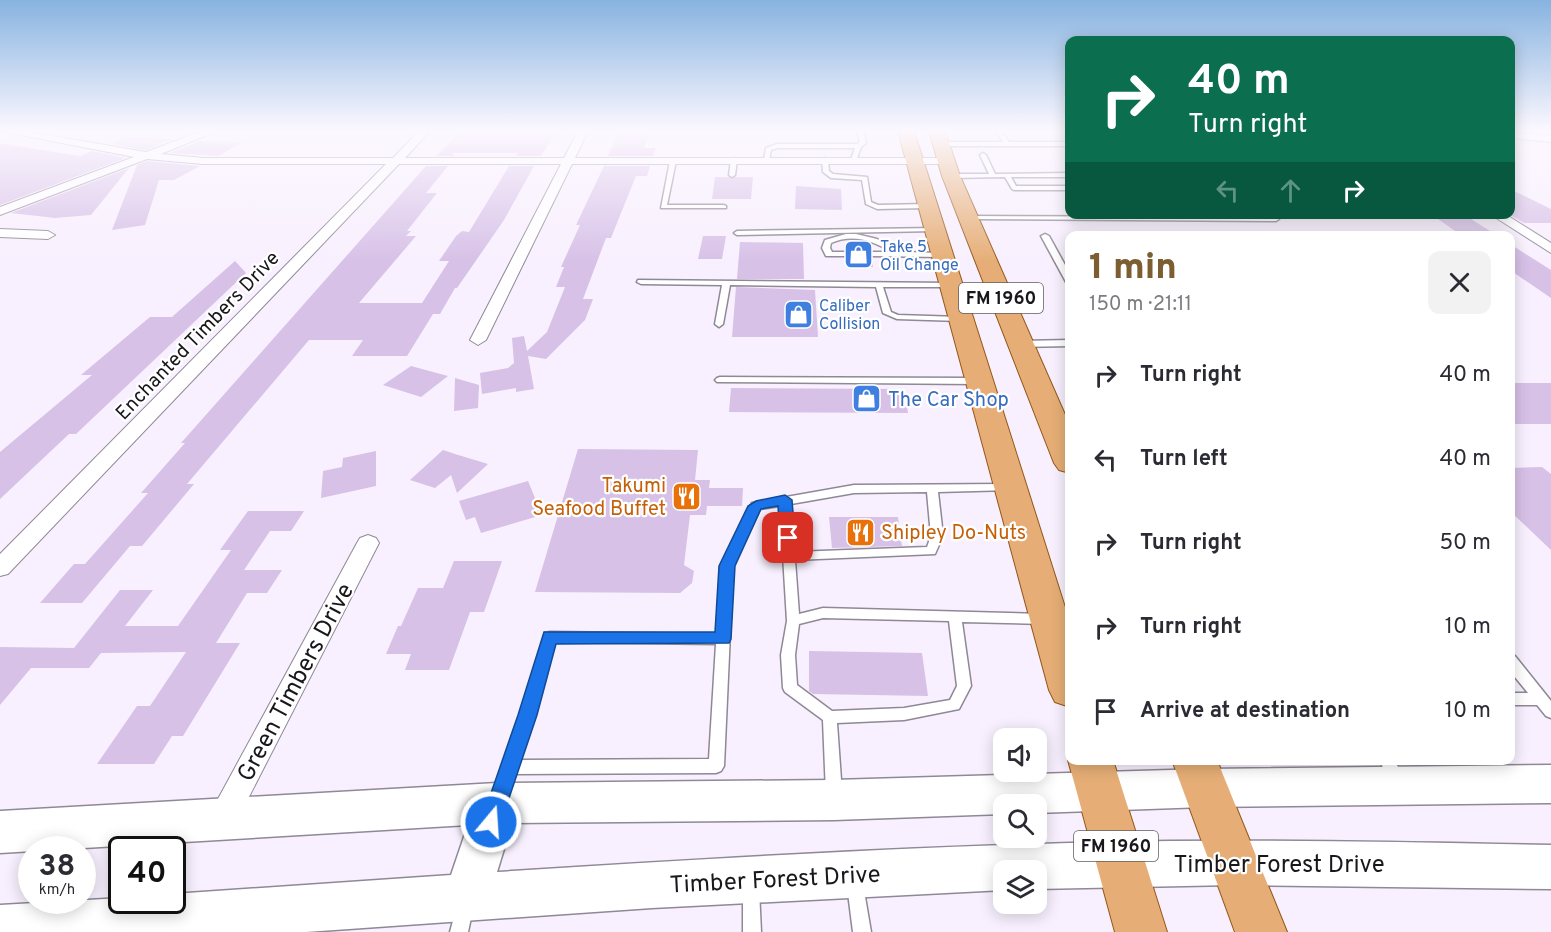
<!DOCTYPE html>
<meta charset="utf-8">
<style>
body{margin:0;font-family:Overpass,sans-serif;background:#f2f2f3;color:#2b2b33;height:100vh;display:flex;flex-direction:column;font-size:22px;white-space:nowrap}
*{box-sizing:border-box;margin:0}
p{font-size:20px;color:#7c7c81}
.icon{flex:none;width:33px;height:33px;fill:none;stroke:currentColor;stroke-width:2;stroke-linecap:round;stroke-linejoin:round}
.map{position:relative;flex:1;overflow:hidden}
.side{position:absolute;left:1065px;top:231px;width:450px;height:534px;display:flex;flex-direction:column;background:#fff;border-radius:12px;box-shadow:0 3px 15px #0003}
.side>*{flex:none}
.guide{position:absolute;left:1065px;top:36px;width:450px;height:183px;border-radius:12px;box-shadow:0 3px 15px #0003;background:#0b6e4f;color:#fff;overflow:hidden}
.buttons{position:absolute;left:993px;top:728px;display:grid;gap:12px}
.buttons a{display:grid;place-items:center;width:54px;height:54px;border-radius:12px;background:#fff;box-shadow:0 3px 15px #0003;font-size:30px}
.speed{position:absolute;left:18px;top:836px;display:flex;gap:12px;font-size:30px;font-weight:700;text-align:center}
.speed>*{display:grid;place-content:center;width:78px;height:78px;border-radius:50%;background:#fff;box-shadow:0 3px 15px #0003;line-height:1}
.speed small{font-size:15px;font-weight:400}
.speed .limit{border:3px solid #111;border-radius:9px;background:#fff;color:#111}
.pin{position:absolute;display:grid;place-items:center;width:51px;height:51px;color:#fff;margin:-26px;border-radius:12px;box-shadow:0 3px 9px #0006}
.me{position:absolute;width:66px;margin:-33px;rotate:18deg;stroke-linejoin:round;filter:drop-shadow(0 0 4px #0008)}
.turn{display:flex;align-items:center;gap:21px;height:126px;padding:0 24px;font-size:27px}
.turn .icon{width:78px;height:78px;stroke-width:2.5}
.turn b{display:block;font-size:42px;line-height:51px}
.lanes{display:flex;align-items:center;height:57px;padding:0 24px;background:#0003;justify-content:center;gap:30px;direction:ltr}
.lanes .off{opacity:.35}
.round{display:grid;place-items:center;flex:none;width:63px;height:63px;border-radius:12px;background:#f2f2f3}
.headline{display:flex;align-items:center;justify-content:space-between;height:102px;padding:0 24px}
h1{font-size:36px;font-weight:800;line-height:45px;color:#7c5e32}
ul{padding:0;list-style:none}
li{display:flex;align-items:center;gap:18px;height:84px;padding:0 24px}
li div{flex:1}
li b{display:block;font-size:22px}
li em{font-style:normal}
.map>svg:first-child{display:block}
.building{fill:#d7c1e7}
.lines{fill:none;stroke-linecap:round;stroke-linejoin:round}
.lane-casing{stroke:#8f8895;stroke-width:3}
.street-casing{stroke:#8f8895;stroke-width:2}
.secondary-casing{stroke:#8f8895;stroke-width:3}
.primary-casing{stroke:#94561a;stroke-width:2}
.lane{fill:#fff;fill-rule:evenodd}
.street{fill:#fff;fill-rule:evenodd}
.secondary{fill:#fff;fill-rule:evenodd}
.primary{fill:#e6ae76;fill-rule:evenodd}
.route{fill:#1a73e8;stroke:#114b97;stroke-width:1.5}
.labels{text-anchor:middle;stroke-width:4.5;stroke-linejoin:round;paint-order:stroke}
.far-shop-label{font-size:16px;fill:#366cbe;stroke:#fff;text-anchor:start}
.shield{fill:#fff;stroke:#5e5d5f;stroke-width:1.5}
.shield-label{font-size:18px;font-weight:bold;fill:#19171b}
.street-label{font-size:20px;fill:#19171b;stroke:#fff}
.shop-label{font-size:20px;fill:#366cbe;stroke:#fff;text-anchor:start}
.food-label{font-size:20px;fill:#c56008;stroke:#fff;text-anchor:end}
.near-street-label{font-size:24px;fill:#19171b;stroke:#fff}
</style>
<div class="map">
<svg width="1551" height="932" viewBox="0 0 1551 932">
<rect width="100%" height="100%" fill="#f8f0fe"/>
<g class="building">
<path d="M619 131H650L644 148H656L653 156H608Z"/>
<path d="M458 134H555L541 156H516L518 153H452L455 156H436Z"/>
<path d="M127 137 147 138 173 139 146 150 111 144Z"/>
<path d="M200 141 243 142 218 156 170 153Z"/>
<path d="M0 143 80 156 92 151 126 158 0 205Z"/>
<path d="M147 161 200 166 174 180H159L145 225 112 230 137 165Z"/>
<path d="M426 166H448L426 193H437L407 231H411L406 236H416L359 303H422L449 261H439L456 236 462 231 469 232 509 166H534L504 220 457 288H455L440 314H433L407 356H352L363 340H309L187 484H194L142 546H130L82 603H40L74 564H85L148 493H141L185 443H181Z"/>
<path d="M604 166H650L647 176H636L611 238H606L583 299H593L585 320 546 359 528 356 534 389 516 392V388L482 394 480 373 508 368 514 363 512 338 524 336 527 351 547 332 565 287H556L564 267H561L580 225H576Z"/>
<path d="M129 168 91 215 55 218 11 213Z"/>
<path d="M715 177H753L751 199H712Z"/>
<path d="M796 186 841 189 842 210 795 209Z"/>
<path d="M1510 189 1551 209V223H1524L1510 215Z"/>
<path d="M1431 214H1463L1498 236H1462Z"/>
<path d="M703 236H726L722 259H698Z"/>
<path d="M740 242 803 243 804 279H737Z"/>
<path d="M846 243H868L869 250H866V256L871 258 873 267H850L848 258 851 252 847 250Z"/>
<path d="M1510 244 1551 270V298L1510 270Z"/>
<path d="M235 261 246 273 228 290 76 434H69L0 499V452L92 375H81L150 317H172Z"/>
<path d="M736 287 815 290 818 337H732Z"/>
<path d="M411 366 448 376 421 397 383 385Z"/>
<path d="M455 378 479 385 478 408 454 411Z"/>
<rect x="1510" y="383" width="41" height="41"/>
<path d="M731 388 904 389 908 413 729 412Z"/>
<path d="M578 449 698 450 695 480H710L709 488H743L742 506H707L706 515H690L684 565 694 571 692 583 680 593 535 592Z"/>
<path d="M443 450 455 454 488 464 457 493 451 475 435 488 410 480Z"/>
<path d="M376 451V486L321 498 323 471 342 467 343 458Z"/>
<path d="M1542 467 1551 474V550L1510 511V468Z"/>
<path d="M528 481 542 515 481 533 475 517 466 520 459 501Z"/>
<path d="M248 511H304L291 531H270L244 570H282L267 593H247L216 643H240L183 736H172L154 764H97L137 706H150L186 652 101 653 89 668H31L0 705V647L74 648 120 590H153L125 626H178L231 550H220Z"/>
<path d="M829 517H898L902 546 832 548Z"/>
<path d="M454 561H502L484 612H470L449 670H405L411 654H386L398 626H401L418 588H443Z"/>
<path d="M809 651 922 653 928 696 813 694 809 691Z"/>
</g>
<g class="lines">
<defs>
<g id="lane">
<path d="M857 131H863L866 143 861 147 856 161 851 160 855 148H778L771 150 769 161 764 160 766 148 777 144H857L860 142Z"/>
<path d="M996 131H1001L1009 142H1070V146H942L939 144 942 142H1003Z"/>
<path d="M983 153 986 155 995 174 1070 173V177H1011L1016 186H1070V190H1014L1012 189 1005 177 951 178 948 176 951 174H989L980 155Z"/>
<path d="M734 158 737 160 735 175 732 177 729 175 731 160Z"/>
<path d="M825 158 828 160 829 171 833 174 867 177 871 202 878 205 928 204 931 206 928 208 877 209 866 204 862 180 831 178 823 172 822 160Z"/>
<path d="M673 159 676 161 667 205H724L726 206V208H661L670 161Z"/>
<path d="M968 216 1276 217 1279 219 1276 221 966 219V217Z"/>
<path d="M936 228 937 229 934 231 737 235 734 233 737 231Z"/>
<path d="M846 234H856L877 239 903 252 942 253 946 255 942 257 871 256H868V252H892C873 241 853 233 831 243L830 248 832 252H849V256H826L822 248 825 240Z"/>
<path d="M1045 234 1049 236 1070 274V284L1066 282 1041 236Z"/>
<path d="M638 280 951 283 955 285 954 287H883L891 312 898 315 960 317 964 319 960 321 897 319 883 313 876 287 730 285 723 324 719 327 715 324 722 285 641 284 637 282Z"/>
<path d="M1070 340V346L1020 347 1016 344 1020 341Z"/>
<path d="M720 377 978 378 983 381 978 384 717 382 715 380 717 378Z"/>
<path d="M1008 484 1013 488 1012 490 938 492 943 536 935 554 795 560 799 614 823 608 1044 614 1049 616 1050 619 1049 622 1044 624 962 622 971 686 959 709 904 720 837 723 842 794 839 799 834 801 829 799 826 794 823 720 785 692 783 688 781 655 787 621 780 506 760 509 733 566 724 766 721 771 716 773 515 774 505 800 500 802 495 800 492 795 521 715 545 633 550 632 717 634 721 566 752 503 854 485ZM927 492 931 536 927 547 794 552 791 504 854 493ZM823 618 949 621 957 686 950 700 904 708 832 711 797 685 795 655 799 624ZM555 642 716 644 709 759 520 760 535 715Z"/>
<path d="M1510 655 1515 656 1551 701V718L1546 716 1537 705H1510V693H1528L1510 671Z"/>
<path d="M1379 760H1394L1404 777 1401 782 1396 784 1391 782Z"/>
<path d="M855 877 861 879 863 885 871 932H853L847 885 849 879Z"/>
<path d="M751 882 757 884 759 890 761 932H743V890L745 884Z"/>
<path d="M464 899 470 902 473 908 468 932H450L458 902Z"/>
</g>
<g id="street">
<path d="M0 131H23L146 152 202 131H217L161 154 203 158H393L419 131H430L405 158H564L578 131H588L575 158H947L952 161 947 164H572L486 340 478 345 470 340 561 164H399L8 574 0 576V554L386 164H203L147 159 0 215V207L134 157Z"/>
<path d="M1510 132 1551 136V142L1510 138Z"/>
<path d="M1490 214H1505L1551 243V253Z"/>
<path d="M0 229 48 231 55 235 48 239 0 237Z"/>
<path d="M368 535 376 538 379 543 232 830 222 834 212 830 207 820 212 810 357 543 360 538Z"/>
</g>
<path id="secondary" d="M1551 765V803L1205 807 1036 813V804H1004V814L834 820 512 823 497 872C700 859 903 847 1106 842 1254 839 1403 842 1551 845V889L1234 885 1036 889V870H1004V890L652 908 306 932H0V905L122 898V900H172V894L451 875 468 825 0 853V811L497 783 834 780 1205 769Z"/>
<g id="primary">
<path d="M898 131H914L1070 623V707L1055 702 1049 690Z"/>
<path d="M929 131H945L960 176 1070 426V473L1059 470 1054 463 942 176Z"/>
<path d="M1070 756V760H1113L1167 932H1115L1068 760Z"/>
<path d="M1172 760H1217L1287 932H1235Z"/>
</g>
</defs>
<use href="#lane" class="lane-casing"/>
<use href="#street" class="street-casing"/>
<use href="#secondary" class="secondary-casing"/>
<use href="#primary" class="primary-casing"/>
<use href="#lane" class="lane"/>
<use href="#street" class="street"/>
<use href="#secondary" class="secondary"/>
<use href="#primary" class="primary"/>
</g>
<linearGradient id="sky" x2="0" y2="1"><stop stop-color="#87b3e0"/><stop offset="0.5" stop-color="#fcf8ff"/><stop offset="1" stop-color="#fcf8ff" stop-opacity="0"/></linearGradient>
<rect width="1551" height="262" fill="url(#sky)"/>
<path class="route" d="M785 495 792 500 795 538 788 543 780 538 778 506 761 509 735 566 731 639 729 643 556 644 537 715 501 822 498 829 491 832 484 829 481 822 518 715 544 632H715L719 566 748 506 756 501Z"/>
<defs>
<symbol id="shop-square" viewBox="-11 -11 22 22"><rect x="-9" y="-9" width="18" height="18" rx="4" fill="#3f7fe0" stroke="#fff"/><path d="M-5-2.5h2.3a2.7 3.5 0 0 1 5.4 0H5L5.5 6h-11ZM-1.5-2.5h3a1.5 2.3 0 0 0-3 0Z" fill="#fff"/></symbol>
<symbol id="restaurant-square" viewBox="-11 -11 22 22"><rect x="-9" y="-9" width="18" height="18" rx="4" fill="#e8710a" stroke="#fff"/><path d="M-5-6h1v4h1v-4h1v4h1v-4h1v5L-1.5 .5V6h-2V.5L-5-1ZM5-6V6H3V1.5H1.5Q1.5-4 5-6Z" fill="#fff"/></symbol>
</defs>
<g fill-rule="evenodd">
<use href="#shop-square" x="842" y="238" width="33" height="33"/>
<use href="#shop-square" x="782" y="298" width="33" height="33"/>
<use href="#shop-square" x="850" y="382" width="33" height="33"/>
<use href="#restaurant-square" x="670" y="480" width="33" height="33"/>
<use href="#restaurant-square" x="844" y="516" width="33" height="33"/>
</g>
<g class="labels">
<g class="far-shop-label">
<text x="880" y="252">Take 5<tspan x="880" dy="18">Oil Change</tspan></text>
<text x="819" y="311">Caliber<tspan x="819" dy="18">Collision</tspan></text>
</g>
<g class="shield">
<rect x="959" y="283" width="84" height="30" rx="4.5"/>
<rect x="1074" y="831" width="84" height="30" rx="4.5"/>
</g>
<g class="shield-label">
<text x="1001" y="304">FM 1960</text>
<text x="1116" y="852">FM 1960</text>
</g>
<g class="street-label">
<text transform="translate(197 335) rotate(-46)" y="7">Enchanted Timbers Drive</text>
</g>
<g class="shop-label">
<text x="888" y="406">The Car Shop</text>
</g>
<g class="food-label">
<text x="666" y="492">Takumi<tspan x="666" dy="23">Seafood Buffet</tspan></text>
<text x="881" y="539" text-anchor="start">Shipley Do-Nuts</text>
</g>
<g class="near-street-label">
<text transform="translate(295 682) rotate(-62)" y="8">Green Timbers Drive</text>
<text x="1279" y="872">Timber Forest Drive</text>
<text transform="translate(775 879) rotate(-3)" y="8">Timber Forest Drive</text>
</g>
</g>
</svg>
<div class="buttons">
<a><svg class="icon" aria-label="sound" viewBox="0 0 24 24"><path d="M4 9h4l5-4v14l-5-4H4zM17 9q2 3 0 6"/></svg></a>
<a><svg class="icon" aria-label="search" viewBox="0 0 24 24"><circle cx="10" cy="10" r="6"/><path d="M15 15l6 6"/></svg></a>
<a><svg class="icon" aria-label="layers" viewBox="0 0 24 24"><path d="M12 4l9 5-9 5-9-5zM3 14l9 5 9-5"/></svg></a>
</div>
<div class="speed"><div>38<small>km/h</small></div><div class="limit">40</div></div>
<div class="pin" style="left:788px;top:538px;background:#d93025"><svg class="icon" aria-label="arrive" viewBox="0 0 24 24"><path d="M6 21V4h12l-3 4 3 4H6"/></svg></div>
<svg class="me" style="left:491px;top:822px" viewBox="-20 -20 40 40"><circle r="17" fill="#1a73e8" stroke="#fff" stroke-width="3"/><path d="M0-11L8 9 0 5-8 9z" fill="#fff"/></svg>
<div class="guide">
<div class="turn"><svg class="icon" aria-label="right" viewBox="0 0 24 24"><path d="M7 20v-9h11M14 6l5 5-5 5"/></svg><div><b>40 m</b>Turn right</div></div>
<div class="lanes"><svg class="icon off" aria-label="left" viewBox="0 0 24 24"><path d="M17 20v-9H6M10 6l-5 5 5 5"/></svg><svg class="icon off" aria-label="ahead" viewBox="0 0 24 24"><path d="M12 20V5M6 11l6-6 6 6"/></svg><svg class="icon" aria-label="right" viewBox="0 0 24 24"><path d="M7 20v-9h11M14 6l5 5-5 5"/></svg></div>
</div>
<section class="side">
<div class="headline"><div><h1>1 min</h1><p>150 m · 21:11</p></div><a class="round"><svg class="icon" aria-label="close" viewBox="0 0 24 24"><path d="M6 6l12 12M18 6L6 18"/></svg></a></div>
<ul>
<li><svg class="icon" aria-label="right" viewBox="0 0 24 24"><path d="M7 20v-9h11M14 6l5 5-5 5"/></svg><div><b>Turn right</b></div><em>40 m</em></li>
<li><svg class="icon" aria-label="left" viewBox="0 0 24 24"><path d="M17 20v-9H6M10 6l-5 5 5 5"/></svg><div><b>Turn left</b></div><em>40 m</em></li>
<li><svg class="icon" aria-label="right" viewBox="0 0 24 24"><path d="M7 20v-9h11M14 6l5 5-5 5"/></svg><div><b>Turn right</b></div><em>50 m</em></li>
<li><svg class="icon" aria-label="right" viewBox="0 0 24 24"><path d="M7 20v-9h11M14 6l5 5-5 5"/></svg><div><b>Turn right</b></div><em>10 m</em></li>
<li><svg class="icon" aria-label="arrive" viewBox="0 0 24 24"><path d="M6 21V4h12l-3 4 3 4H6"/></svg><div><b>Arrive at destination</b></div><em>10 m</em></li>
</ul>
</section>
</div>
